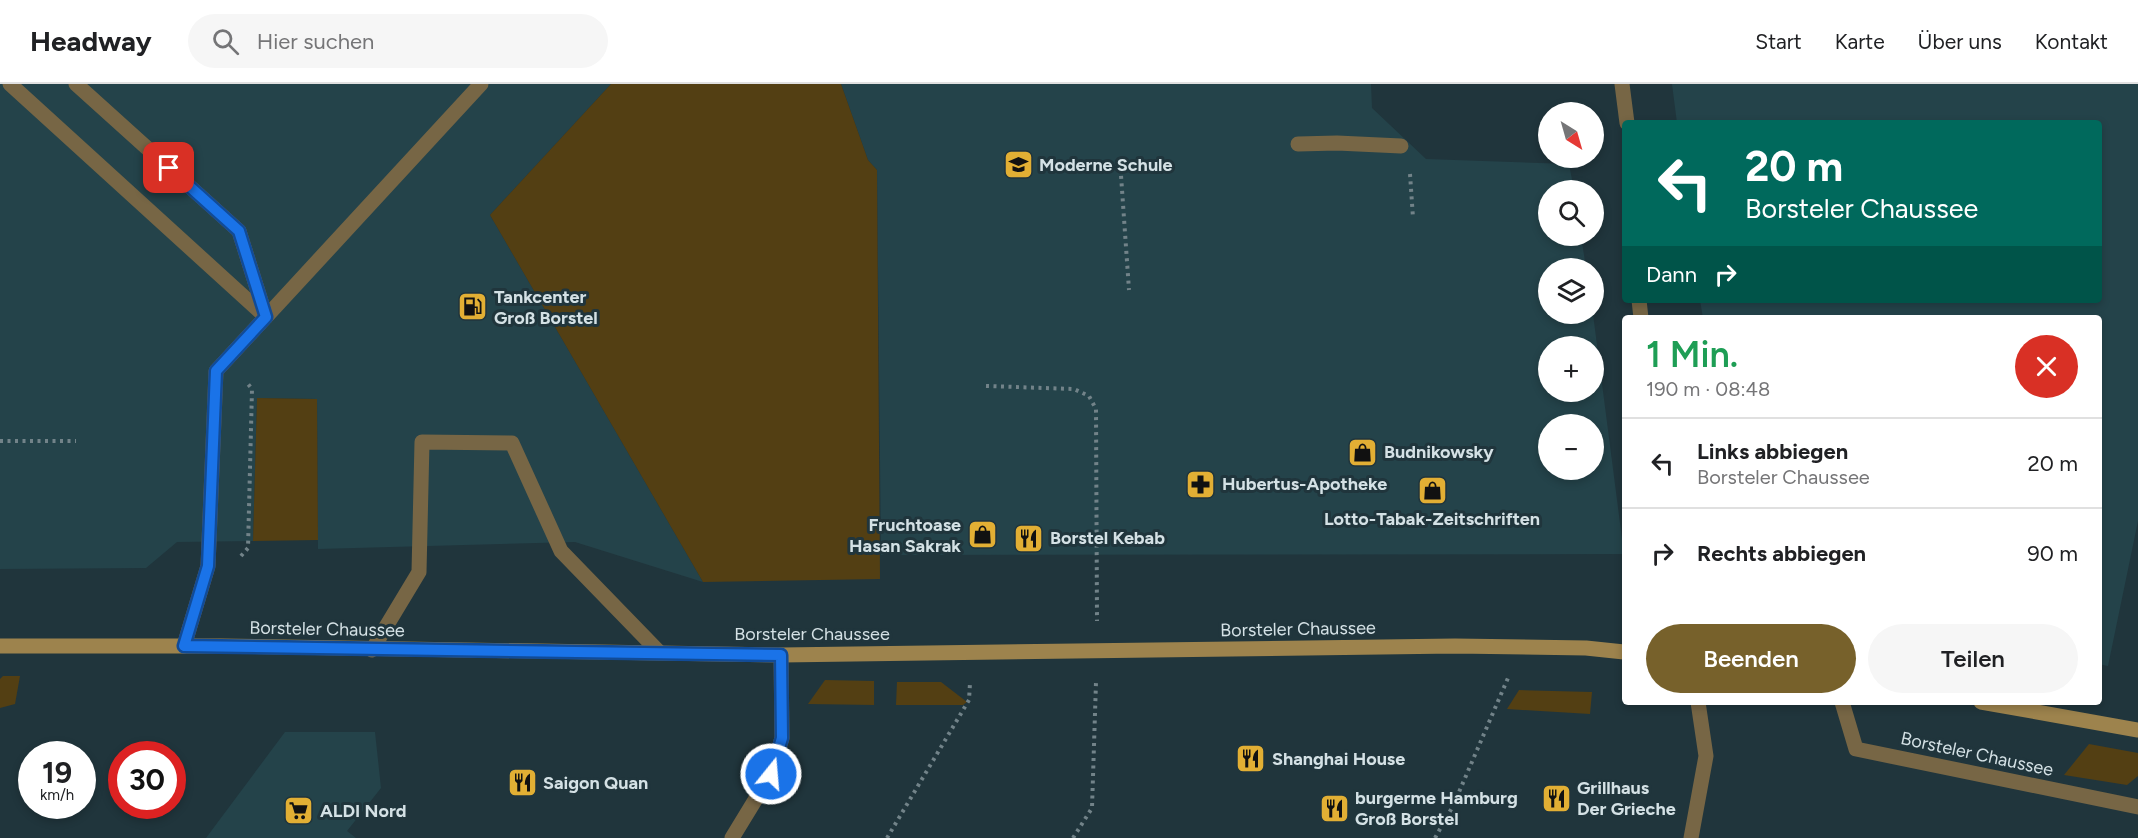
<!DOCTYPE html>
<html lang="de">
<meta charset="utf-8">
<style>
body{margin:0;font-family:Figtree,sans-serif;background:#f6f6f6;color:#202124;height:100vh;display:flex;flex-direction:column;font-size:22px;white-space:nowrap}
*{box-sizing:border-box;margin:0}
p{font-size:20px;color:#757577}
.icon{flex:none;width:33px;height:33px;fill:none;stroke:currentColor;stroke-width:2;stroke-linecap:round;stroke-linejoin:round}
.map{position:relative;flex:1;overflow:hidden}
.side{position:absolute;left:1622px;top:231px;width:480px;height:390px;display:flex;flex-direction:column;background:#fff;border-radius:6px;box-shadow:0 3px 9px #0003}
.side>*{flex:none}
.top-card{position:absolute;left:1622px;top:36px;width:480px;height:183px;border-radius:6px;box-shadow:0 3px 9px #0003;background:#00695c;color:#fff;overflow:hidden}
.needle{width:39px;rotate:143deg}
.controls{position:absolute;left:1538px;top:18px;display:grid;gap:12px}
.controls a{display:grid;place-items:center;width:66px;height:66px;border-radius:50%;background:#fff;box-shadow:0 3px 9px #0003;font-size:30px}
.speed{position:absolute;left:18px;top:657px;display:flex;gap:12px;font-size:30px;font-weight:700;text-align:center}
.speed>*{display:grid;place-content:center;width:78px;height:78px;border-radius:50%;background:#fff;box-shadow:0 3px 9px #0003;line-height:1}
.speed small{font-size:15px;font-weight:400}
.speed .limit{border:9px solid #d22;background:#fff;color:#111}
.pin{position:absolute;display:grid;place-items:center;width:51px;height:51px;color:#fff;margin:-26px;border-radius:12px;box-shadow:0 3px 9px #0006}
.me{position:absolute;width:66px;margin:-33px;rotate:17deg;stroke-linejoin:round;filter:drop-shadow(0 0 4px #0008)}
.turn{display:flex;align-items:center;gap:21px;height:126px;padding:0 24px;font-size:27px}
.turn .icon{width:78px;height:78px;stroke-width:2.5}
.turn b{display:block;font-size:42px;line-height:51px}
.then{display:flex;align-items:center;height:57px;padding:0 24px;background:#0003;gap:12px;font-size:22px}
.round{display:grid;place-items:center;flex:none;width:63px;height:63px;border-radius:32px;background:#f6f6f6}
.summary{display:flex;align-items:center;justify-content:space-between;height:102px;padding:0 24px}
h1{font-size:36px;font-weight:600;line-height:45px;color:#1e9e55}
.primary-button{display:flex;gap:12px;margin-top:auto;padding:12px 24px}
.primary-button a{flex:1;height:69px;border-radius:36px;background:#77612b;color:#fff;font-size:24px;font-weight:600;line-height:69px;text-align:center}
.primary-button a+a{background:#f6f6f6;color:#202124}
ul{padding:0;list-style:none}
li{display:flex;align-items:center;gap:18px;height:90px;padding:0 24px;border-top:2px solid #e0e0e0}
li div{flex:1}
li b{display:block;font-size:22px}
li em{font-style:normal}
header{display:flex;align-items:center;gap:36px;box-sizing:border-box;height:84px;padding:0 30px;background:#fff;border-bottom:2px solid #e0e0e0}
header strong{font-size:28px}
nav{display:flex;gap:33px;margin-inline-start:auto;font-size:21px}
.search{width:420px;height:54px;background:#f6f6f6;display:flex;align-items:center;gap:15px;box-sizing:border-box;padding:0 21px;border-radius:33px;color:#757577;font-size:22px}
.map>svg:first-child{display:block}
.built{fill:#24434a;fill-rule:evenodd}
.green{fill:#533f13}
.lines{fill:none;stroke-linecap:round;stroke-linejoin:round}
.path{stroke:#728389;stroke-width:4;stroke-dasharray:3 4.5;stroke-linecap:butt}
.lane{stroke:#776645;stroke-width:15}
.street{stroke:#776645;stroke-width:15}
.secondary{stroke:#9d834d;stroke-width:15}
.route-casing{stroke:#114b97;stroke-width:15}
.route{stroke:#1a73e8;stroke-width:10}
.labels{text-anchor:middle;stroke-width:6;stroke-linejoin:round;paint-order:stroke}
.poi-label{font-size:18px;font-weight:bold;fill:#d4e1e5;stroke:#20353c;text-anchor:start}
.street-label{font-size:18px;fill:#d4e1e5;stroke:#20353c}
</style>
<header>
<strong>Headway</strong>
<div class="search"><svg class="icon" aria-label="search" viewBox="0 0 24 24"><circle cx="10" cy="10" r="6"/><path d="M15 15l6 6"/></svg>Hier suchen</div>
<nav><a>Start</a><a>Karte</a><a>Über uns</a><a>Kontakt</a></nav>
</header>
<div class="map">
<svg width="2138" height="754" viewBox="0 0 2138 754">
<rect width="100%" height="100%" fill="#20353c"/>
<g class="built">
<path d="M0 0H611L490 131 703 498 575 458 318 465 317 315 257 314 253 457 177 458 146 484 0 485Z"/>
<path d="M841 0H1371L1372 24 1426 75 1569 80 1574 106H1548V152H1581L1586 184H1548V230H1593L1624 470 881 471 877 86 868 76ZM1548 262H1593V308H1548ZM1548 340H1593V386H1548Z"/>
<path d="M1672 0H2138V437L2108 582 2098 580V234H1703L1700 216H2098V39H1677Z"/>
<path d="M285 648H375L381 704 347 747 356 754H206Z"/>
</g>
<g class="green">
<path d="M611 0H841L868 76 877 86 880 495 703 498 490 131Z"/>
<path d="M257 314 317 315 318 456 253 457Z"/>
<path d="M3 592H20L15 620 0 624V595Z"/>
<path d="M825 596 874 597V621L808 620Z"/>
<path d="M897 598H941L967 618 963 621H896Z"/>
<path d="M1519 606 1592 608 1590 630 1507 625Z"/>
<path d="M2089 660 2138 669V692L2127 701 2064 691Z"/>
</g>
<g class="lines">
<g class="path">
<path d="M1120 77 1129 206"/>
<path d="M1410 90 1413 134"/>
<path d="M986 302 1074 305 1089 312 1096 325 1097 537"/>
<path d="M0 357H76"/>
<path d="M241 472 248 464 252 305 248 300"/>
<path d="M887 754 969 616 970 599"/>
<path d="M1073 754 1092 724 1096 598"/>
<path d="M1435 754 1453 722 1508 594"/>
</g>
<g class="lane">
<path d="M10 0 266 233 481 0"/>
<path d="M76 0 239 147 266 233 216 287 208 482 184 562"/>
<path d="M1298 60 1337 59 1401 62"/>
<path d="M372 566 419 488 422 358 512 359 561 467 659 568"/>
</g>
<g class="street">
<path d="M1622 0 1627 39"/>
<path d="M1639 216 1641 234"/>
<path d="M1842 618 1856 665 2138 723"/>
<path d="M732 754 771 690 782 654 781 571"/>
<path d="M1691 754 1706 672 1698 618"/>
</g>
<g class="secondary">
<path d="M0 562H221L781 571 1455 562 1586 564 1624 568"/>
<path d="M1981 618 2138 646"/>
</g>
</g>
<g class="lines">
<defs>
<path id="route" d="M169 84 239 147 266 233 216 287 208 482 184 562 781 571 782 654 771 690"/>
</defs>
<use href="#route" class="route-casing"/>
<use href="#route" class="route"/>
</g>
<defs>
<symbol id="school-square" viewBox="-11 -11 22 22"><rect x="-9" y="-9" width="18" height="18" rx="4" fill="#e2af34" stroke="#20353c"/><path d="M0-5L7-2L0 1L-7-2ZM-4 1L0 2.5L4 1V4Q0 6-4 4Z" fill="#111"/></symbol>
<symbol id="fuel-square" viewBox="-11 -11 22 22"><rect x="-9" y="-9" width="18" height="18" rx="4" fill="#e2af34" stroke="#20353c"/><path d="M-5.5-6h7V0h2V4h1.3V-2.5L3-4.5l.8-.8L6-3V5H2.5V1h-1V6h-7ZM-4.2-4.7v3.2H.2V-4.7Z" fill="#111"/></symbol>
<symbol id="shop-square" viewBox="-11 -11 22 22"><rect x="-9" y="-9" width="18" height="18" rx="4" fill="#e2af34" stroke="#20353c"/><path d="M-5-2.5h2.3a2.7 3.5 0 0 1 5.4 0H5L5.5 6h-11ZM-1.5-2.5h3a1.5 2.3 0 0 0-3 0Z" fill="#111"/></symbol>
<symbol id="pharmacy-square" viewBox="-11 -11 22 22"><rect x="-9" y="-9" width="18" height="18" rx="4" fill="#e2af34" stroke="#20353c"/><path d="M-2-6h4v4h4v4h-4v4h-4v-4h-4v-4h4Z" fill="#111"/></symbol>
<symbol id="restaurant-square" viewBox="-11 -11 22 22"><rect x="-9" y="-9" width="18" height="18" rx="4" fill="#e2af34" stroke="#20353c"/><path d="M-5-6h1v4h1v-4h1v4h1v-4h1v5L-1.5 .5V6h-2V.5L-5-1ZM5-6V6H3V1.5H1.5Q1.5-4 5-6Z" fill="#111"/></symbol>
<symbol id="supermarket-square" viewBox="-11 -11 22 22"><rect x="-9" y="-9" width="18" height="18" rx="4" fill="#e2af34" stroke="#20353c"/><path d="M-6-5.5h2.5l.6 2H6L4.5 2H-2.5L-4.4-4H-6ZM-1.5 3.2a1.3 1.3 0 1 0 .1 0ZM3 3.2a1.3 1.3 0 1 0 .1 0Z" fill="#111"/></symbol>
</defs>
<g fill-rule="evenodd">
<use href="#school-square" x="1002" y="64" width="33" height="33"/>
<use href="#fuel-square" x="456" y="206" width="33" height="33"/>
<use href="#shop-square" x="1346" y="352" width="33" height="33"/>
<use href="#pharmacy-square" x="1184" y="384" width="33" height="33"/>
<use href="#shop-square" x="1416" y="390" width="33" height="33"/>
<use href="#shop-square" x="966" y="434" width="33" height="33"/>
<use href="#restaurant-square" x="1012" y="438" width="33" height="33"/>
<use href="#restaurant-square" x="1234" y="658" width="33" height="33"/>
<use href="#restaurant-square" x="506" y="682" width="33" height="33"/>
<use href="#restaurant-square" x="1540" y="698" width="33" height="33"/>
<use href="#restaurant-square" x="1318" y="708" width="33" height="33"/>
<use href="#supermarket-square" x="282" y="710" width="33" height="33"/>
</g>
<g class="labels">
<g class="poi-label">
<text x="1039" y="87">Moderne Schule</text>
<text x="494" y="219">Tankcenter<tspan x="494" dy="21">Groß Borstel</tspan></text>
<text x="1384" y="374">Budnikowsky</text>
<text x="1222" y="406">Hubertus-Apotheke</text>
<text x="1432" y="441" text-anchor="middle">Lotto-Tabak-Zeitschriften</text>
<text x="961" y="447" text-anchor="end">Fruchtoase<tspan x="961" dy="21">Hasan Sakrak</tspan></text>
<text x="1050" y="460">Borstel Kebab</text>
<text x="1272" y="681">Shanghai House</text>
<text x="543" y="705">Saigon Quan</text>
<text x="1577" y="710">Grillhaus<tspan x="1577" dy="21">Der Grieche</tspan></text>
<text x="1355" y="720">burgerme Hamburg<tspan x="1355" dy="21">Groß Borstel</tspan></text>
<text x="320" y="733">ALDI Nord</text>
</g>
<g class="street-label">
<text transform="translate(327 545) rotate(1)" y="6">Borsteler Chaussee</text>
<text transform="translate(1298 545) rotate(-1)" y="6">Borsteler Chaussee</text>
<text x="812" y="556">Borsteler Chaussee</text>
<text transform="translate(1977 670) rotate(12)" y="6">Borsteler Chaussee</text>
</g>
</g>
</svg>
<div class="controls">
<a><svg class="needle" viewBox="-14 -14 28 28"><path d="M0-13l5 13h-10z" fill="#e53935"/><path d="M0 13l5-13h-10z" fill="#757577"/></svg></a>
<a><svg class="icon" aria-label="search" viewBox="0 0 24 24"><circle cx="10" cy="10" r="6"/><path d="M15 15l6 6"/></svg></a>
<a><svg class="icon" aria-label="layers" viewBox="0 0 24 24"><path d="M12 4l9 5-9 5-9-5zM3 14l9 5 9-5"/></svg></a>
<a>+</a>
<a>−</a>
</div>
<div class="speed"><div>19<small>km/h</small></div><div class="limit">30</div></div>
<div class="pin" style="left:169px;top:84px;background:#d93025"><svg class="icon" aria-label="arrive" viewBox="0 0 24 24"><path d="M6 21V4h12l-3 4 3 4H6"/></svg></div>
<svg class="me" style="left:771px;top:690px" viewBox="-20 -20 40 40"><circle r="17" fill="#1a73e8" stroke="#fff" stroke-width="3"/><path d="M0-11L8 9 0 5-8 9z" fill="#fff"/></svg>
<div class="top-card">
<div class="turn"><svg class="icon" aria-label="left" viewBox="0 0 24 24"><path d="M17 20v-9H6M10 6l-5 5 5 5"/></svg><div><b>20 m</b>Borsteler Chaussee</div></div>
<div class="then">Dann<svg class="icon" aria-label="right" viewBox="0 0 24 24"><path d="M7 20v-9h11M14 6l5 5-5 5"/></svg></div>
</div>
<section class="side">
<div class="summary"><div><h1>1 Min.</h1><p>190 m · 08:48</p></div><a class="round" style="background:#d93025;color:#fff"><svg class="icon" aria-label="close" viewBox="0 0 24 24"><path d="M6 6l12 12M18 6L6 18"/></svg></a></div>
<ul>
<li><svg class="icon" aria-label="left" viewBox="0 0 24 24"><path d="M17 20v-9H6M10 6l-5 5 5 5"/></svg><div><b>Links abbiegen</b><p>Borsteler Chaussee</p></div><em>20 m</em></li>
<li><svg class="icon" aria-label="right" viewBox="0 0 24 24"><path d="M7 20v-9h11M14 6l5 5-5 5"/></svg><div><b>Rechts abbiegen</b></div><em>90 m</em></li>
</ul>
<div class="primary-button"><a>Beenden</a><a>Teilen</a></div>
</section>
</div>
